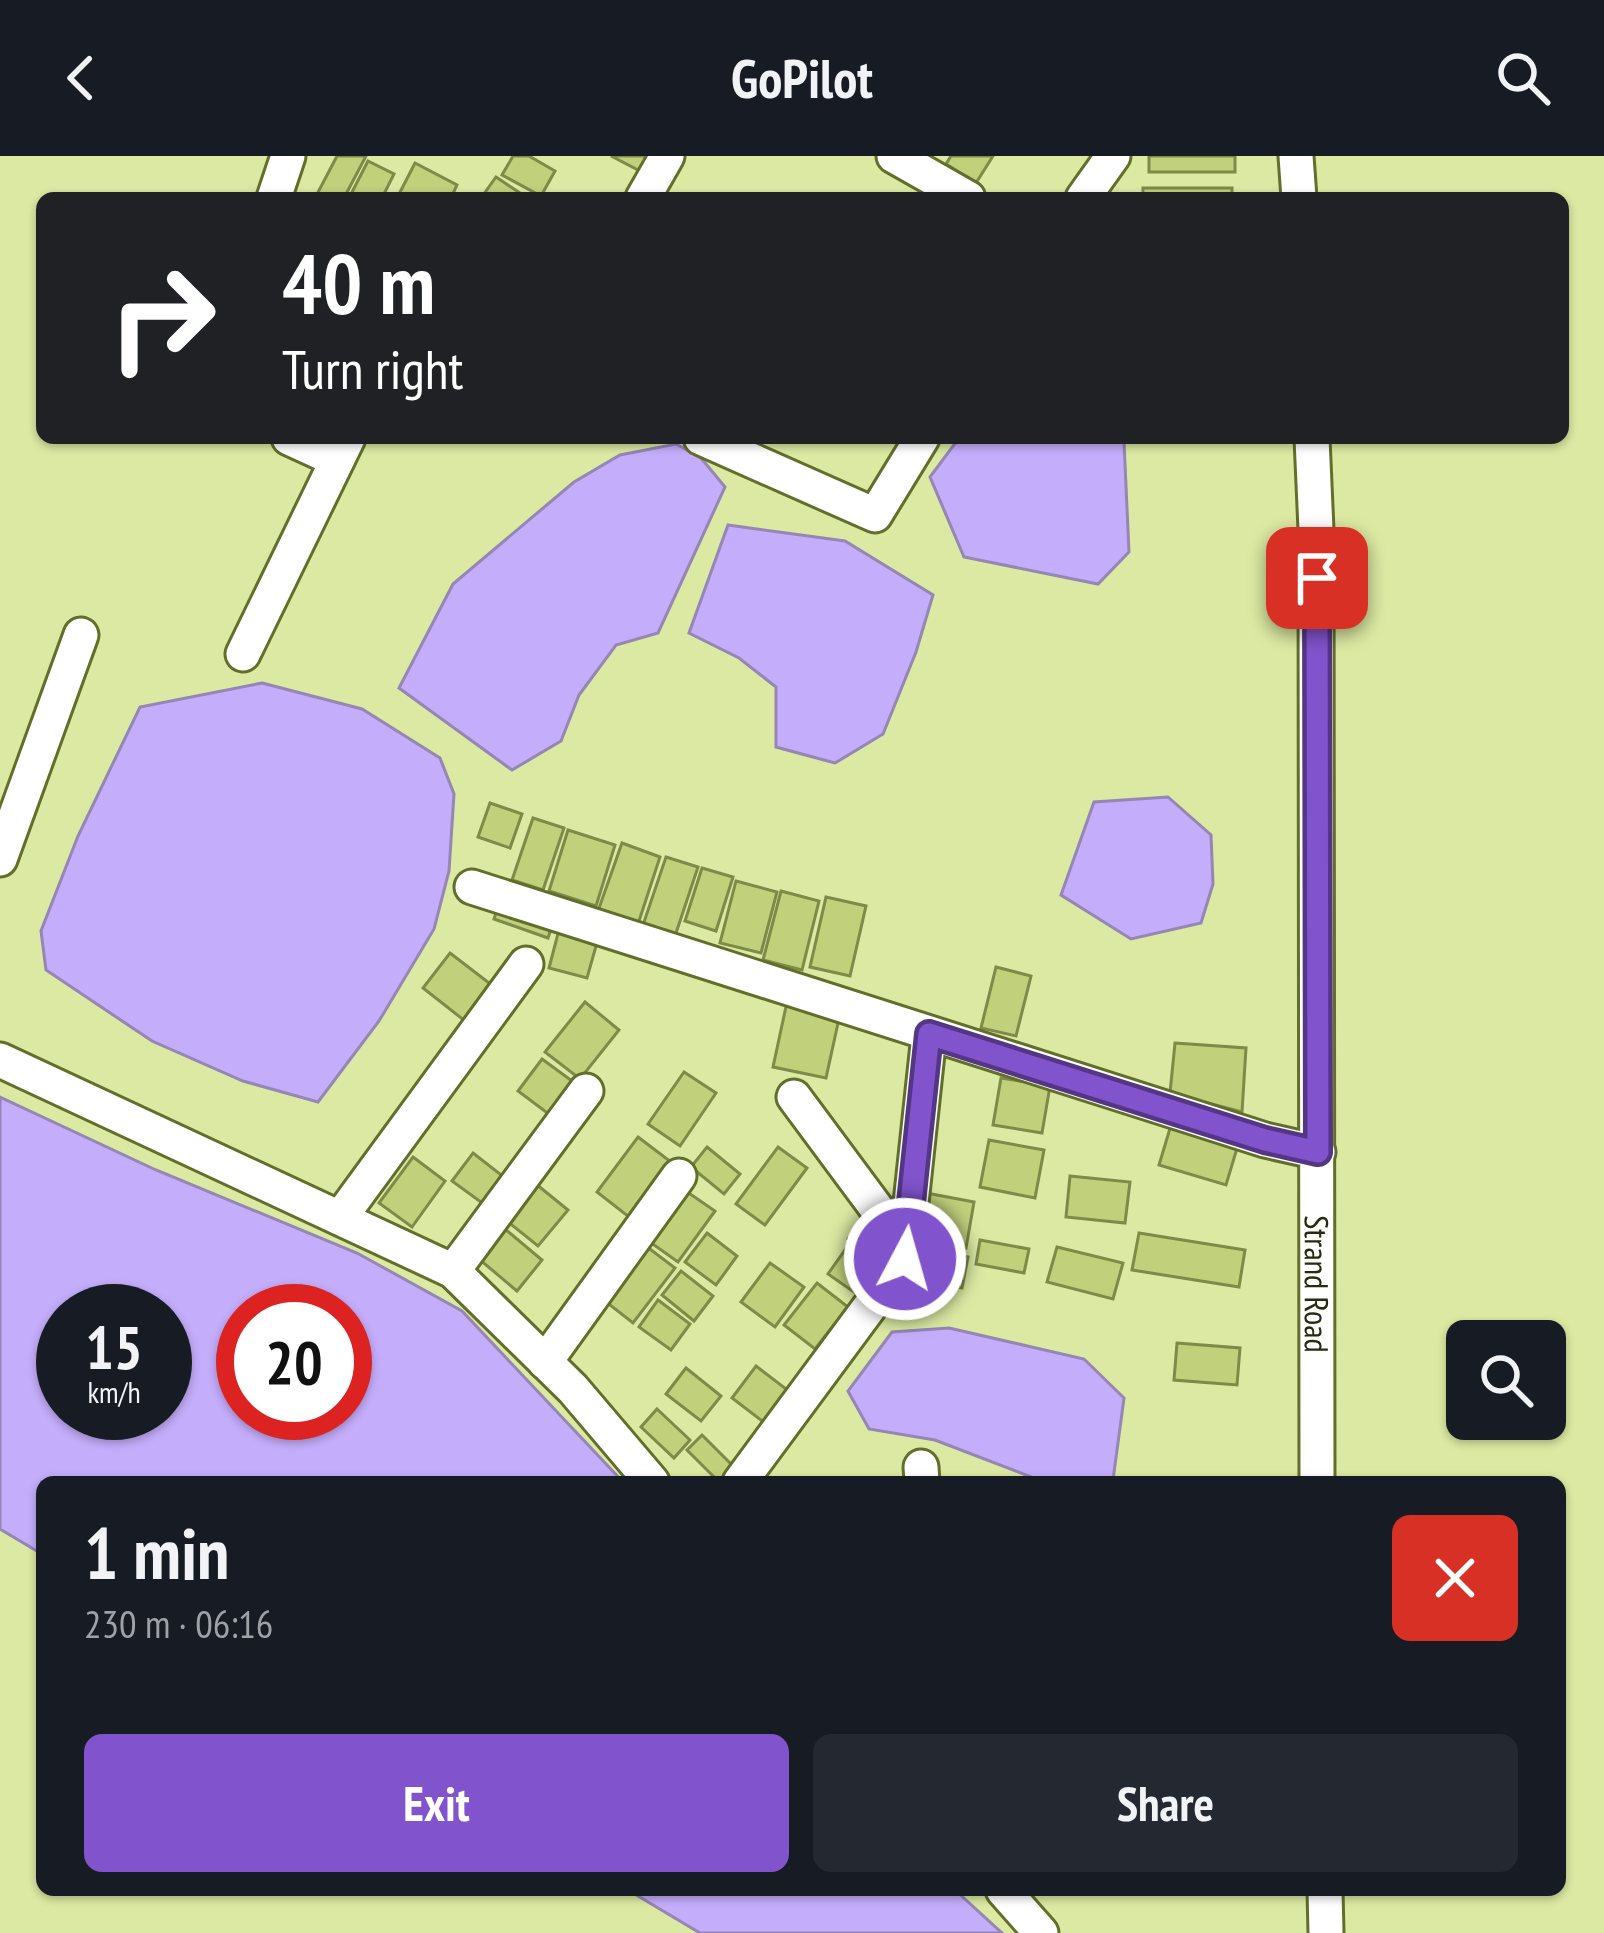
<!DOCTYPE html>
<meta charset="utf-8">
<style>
body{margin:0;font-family:"PT Sans Narrow",sans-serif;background:#242831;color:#f1f3f6;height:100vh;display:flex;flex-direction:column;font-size:45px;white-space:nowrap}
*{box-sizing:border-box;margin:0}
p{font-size:39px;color:#9ea1a6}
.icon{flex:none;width:66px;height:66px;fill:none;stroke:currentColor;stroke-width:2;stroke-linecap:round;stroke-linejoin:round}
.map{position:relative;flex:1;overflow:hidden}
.drawer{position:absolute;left:36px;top:1320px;width:1530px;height:420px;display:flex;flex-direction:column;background:#171b24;border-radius:18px;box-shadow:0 3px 9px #0004}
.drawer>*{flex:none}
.guide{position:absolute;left:36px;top:36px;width:1533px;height:252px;border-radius:18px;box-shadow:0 3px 9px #0004;background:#202124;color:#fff;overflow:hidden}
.fabs{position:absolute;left:1446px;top:1164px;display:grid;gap:24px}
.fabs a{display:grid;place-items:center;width:120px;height:120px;border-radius:18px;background:#171b24;box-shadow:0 3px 9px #0004;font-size:60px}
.speed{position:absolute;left:36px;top:1128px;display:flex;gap:24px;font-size:60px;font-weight:700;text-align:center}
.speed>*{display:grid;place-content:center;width:156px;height:156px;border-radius:50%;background:#171b24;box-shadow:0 3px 9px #0004;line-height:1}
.speed small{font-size:30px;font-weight:400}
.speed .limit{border:18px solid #d22;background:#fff;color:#111}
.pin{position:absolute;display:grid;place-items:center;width:102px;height:102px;color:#fff;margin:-51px;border-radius:24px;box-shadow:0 6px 18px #0006}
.me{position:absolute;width:132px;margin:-66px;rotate:6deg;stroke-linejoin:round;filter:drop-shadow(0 0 9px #0008)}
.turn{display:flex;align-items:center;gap:42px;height:252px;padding:0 48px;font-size:54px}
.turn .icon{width:156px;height:156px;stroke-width:2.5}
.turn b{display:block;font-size:84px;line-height:102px}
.round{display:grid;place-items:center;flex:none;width:126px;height:126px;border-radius:18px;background:#242831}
.head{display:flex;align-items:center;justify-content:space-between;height:204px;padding:0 48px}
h1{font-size:72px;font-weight:800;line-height:90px}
.cta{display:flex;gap:24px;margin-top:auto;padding:24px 48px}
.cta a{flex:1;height:138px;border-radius:18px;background:#8153cc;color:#fff;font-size:48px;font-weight:800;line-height:138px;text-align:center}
.cta a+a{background:#242831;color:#f1f3f6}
header{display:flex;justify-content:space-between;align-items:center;height:156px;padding:0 48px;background:#171b24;font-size:54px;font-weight:800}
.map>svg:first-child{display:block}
.water{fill:#c4adfb;stroke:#9586b4;stroke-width:3;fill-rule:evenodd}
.building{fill:#c0d07b;stroke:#7e8a47;stroke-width:3}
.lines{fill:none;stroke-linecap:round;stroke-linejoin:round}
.minor-casing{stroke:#636e2a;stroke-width:39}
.minor{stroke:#fff;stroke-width:33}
.route-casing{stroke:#543685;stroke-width:30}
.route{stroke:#8153cc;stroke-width:21}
.labels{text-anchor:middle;stroke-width:10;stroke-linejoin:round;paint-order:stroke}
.street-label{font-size:33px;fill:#262b0f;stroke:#e8f6af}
</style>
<header><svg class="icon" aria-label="back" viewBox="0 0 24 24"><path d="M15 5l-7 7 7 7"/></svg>GoPilot<svg class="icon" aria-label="search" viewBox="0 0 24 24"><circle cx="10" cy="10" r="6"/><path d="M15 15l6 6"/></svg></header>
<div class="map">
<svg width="1604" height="1777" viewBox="0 0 1604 1777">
<rect width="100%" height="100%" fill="#dbe9a2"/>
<g class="water">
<path d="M959 282H1114L1124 286 1129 396 1098 428 964 401 930 321Z"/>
<path d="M676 288 701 302 725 331 658 477 616 489 579 539 561 585 512 614 399 532 453 428 574 326 620 299Z"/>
<path d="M728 369 845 385 933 439 916 496 883 578 835 607 776 591V531L739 502 689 477Z"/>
<path d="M262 527 362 553 440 602 454 638 449 715 434 773 379 865 318 946 243 925 152 885 46 814 41 775 78 680 140 551Z"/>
<path d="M1168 641 1211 679 1213 728 1201 767 1131 783 1061 739 1094 646Z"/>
<path d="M0 941 156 1014 357 1097 462 1155 623 1326H42V1398L0 1373ZM165 1155V1257H63V1155ZM243 1155H345V1257H243Z"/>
<path d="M949 1172 1084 1203 1124 1242 1113 1324 1044 1326 935 1284 869 1273 848 1235 892 1176Z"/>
<path d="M628 1734H955L1002 1777H700Z"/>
</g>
<g class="building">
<path d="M337 0H366L344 42H315Z"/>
<path d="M513 0H529L555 15 541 40 502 19Z"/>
<path d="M611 0H649L640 15Z"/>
<path d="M951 0H993L976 27 946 8Z"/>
<rect x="1149" y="0" width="86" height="16"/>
<path d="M368 5 394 18 382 42H349Z"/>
<path d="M415 7 457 29 451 42H397Z"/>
<path d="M496 21 526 41 525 42H481Z"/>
<rect x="1143" y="32" width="89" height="10"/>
<path d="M490 647 522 658 510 692 478 681Z"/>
<path d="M533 662 564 672 543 734 512 724Z"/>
<path d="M568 674 615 689 596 750 549 735Z"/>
<path d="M622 687 660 701 638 768 598 755Z"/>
<path d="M666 701 698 711 675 780 643 769Z"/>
<path d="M702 712 733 721 716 775 685 765Z"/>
<path d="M736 725 777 736 761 797 720 787Z"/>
<path d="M781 735 819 745 802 814 763 804Z"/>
<path d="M826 741 866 750 850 820 810 811Z"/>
<path d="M500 745 554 764 548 782 494 763Z"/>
<path d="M561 766 600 776 587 822 549 812Z"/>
<path d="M450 797 493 830 465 865 423 832Z"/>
<path d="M996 811 1031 820 1016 880 981 872Z"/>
<path d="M585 846 619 874 580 923 545 896Z"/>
<path d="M787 846 840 858 826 922 773 911Z"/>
<path d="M1175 887 1246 892 1242 956 1170 937Z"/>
<path d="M542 903 579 930 554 962 518 935Z"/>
<path d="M684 916 716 937 680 990 648 968Z"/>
<path d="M1001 922 1050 930 1042 977 993 969Z"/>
<path d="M1171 969 1238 989 1226 1029 1159 1009Z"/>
<path d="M638 981 671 1006 629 1061 597 1036Z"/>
<path d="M989 984 1044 994 1035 1042 980 1031Z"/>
<path d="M707 991 740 1018 724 1038 691 1011Z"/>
<path d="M778 991 807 1012 765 1069 736 1048Z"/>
<path d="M473 997 509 1025 489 1052 452 1025Z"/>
<path d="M413 1001 445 1025 412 1071 379 1047Z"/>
<path d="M1070 1020 1130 1026 1125 1067 1066 1061Z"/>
<path d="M536 1028 568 1054 538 1090 507 1065Z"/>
<path d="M683 1033 715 1055 678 1106 647 1084Z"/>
<path d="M921 1036 974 1046 966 1092 912 1081Z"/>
<path d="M863 1062 899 1088 884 1109 848 1083Z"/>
<path d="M505 1073 542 1104 517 1135 479 1103Z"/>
<path d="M707 1077 737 1100 716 1129 685 1106Z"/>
<path d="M1139 1077 1245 1094 1239 1131 1132 1114Z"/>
<path d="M638 1084 675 1112 633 1167 596 1138Z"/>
<path d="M980 1084 1029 1093 1024 1117 976 1108Z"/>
<path d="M847 1091 880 1113 861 1141 828 1118Z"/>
<path d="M913 1091 968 1101 962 1132 907 1122Z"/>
<path d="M1057 1091 1123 1107 1113 1143 1047 1126Z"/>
<path d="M770 1107 804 1131 775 1171 741 1146Z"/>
<path d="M681 1115 713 1140 694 1165 662 1139Z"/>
<path d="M817 1127 848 1151 815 1193 784 1169Z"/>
<path d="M658 1144 690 1168 671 1194 639 1171Z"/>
<path d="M1177 1187 1240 1192 1237 1229 1174 1224Z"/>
<path d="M756 1210 790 1236 766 1268 732 1242Z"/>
<path d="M686 1212 721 1240 701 1265 666 1238Z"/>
<path d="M657 1253 690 1284 674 1302 641 1271Z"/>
<path d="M702 1279 734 1311 719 1326 687 1294Z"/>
</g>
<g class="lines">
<defs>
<g id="minor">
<path d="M894 0 968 42"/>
<path d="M1296 0 1299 42"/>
<path d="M274 42 288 0"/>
<path d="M643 42 667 0"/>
<path d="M1083 42 1113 0"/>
<path d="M289 282 337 304"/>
<path d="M701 282 875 359 922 282"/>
<path id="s1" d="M1312 282 1316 374 1317 1326"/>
<path d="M243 498 348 282"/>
<path d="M0 703 81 479"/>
<path d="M472 731 1265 984 1318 996"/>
<path d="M0 904 453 1115 573 1233 652 1326"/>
<path d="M794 941 906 1092"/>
<path d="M340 1062 526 808"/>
<path d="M453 1115 586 935"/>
<path d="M545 1206 679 1020"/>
<path d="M921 1311 922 1326"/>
<path d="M740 1326 905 1103 929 879"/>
<path d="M1003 1734 1041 1777"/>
<path d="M1325 1734 1326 1777"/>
</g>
</defs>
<use href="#minor" class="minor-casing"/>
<use href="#minor" class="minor"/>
</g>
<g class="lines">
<defs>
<path id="route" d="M905 1103 929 878 1265 984 1318 996 1317 422"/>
</defs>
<use href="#route" class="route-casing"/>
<use href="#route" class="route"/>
</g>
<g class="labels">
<g class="street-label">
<text dy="12" stroke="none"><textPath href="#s1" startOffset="846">Strand Road</textPath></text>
</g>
</g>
</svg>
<div class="fabs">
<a><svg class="icon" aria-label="search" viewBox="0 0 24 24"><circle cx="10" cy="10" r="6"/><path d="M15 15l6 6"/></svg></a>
</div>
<div class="speed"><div>15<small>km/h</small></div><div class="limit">20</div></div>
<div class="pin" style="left:1317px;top:422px;background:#d93025"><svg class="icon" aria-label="arrive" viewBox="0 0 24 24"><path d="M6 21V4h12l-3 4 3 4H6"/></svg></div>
<svg class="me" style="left:905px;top:1103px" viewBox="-20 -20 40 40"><circle r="17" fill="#8153cc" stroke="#fff" stroke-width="3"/><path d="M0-11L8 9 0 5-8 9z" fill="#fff"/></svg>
<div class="guide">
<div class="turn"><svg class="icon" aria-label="right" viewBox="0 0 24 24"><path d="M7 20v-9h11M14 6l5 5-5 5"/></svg><div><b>40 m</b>Turn right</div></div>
</div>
<section class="drawer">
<div class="head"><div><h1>1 min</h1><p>230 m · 06:16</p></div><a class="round" style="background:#d93025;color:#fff"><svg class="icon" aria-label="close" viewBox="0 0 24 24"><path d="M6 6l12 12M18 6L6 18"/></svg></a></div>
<div class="cta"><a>Exit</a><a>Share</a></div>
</section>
</div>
